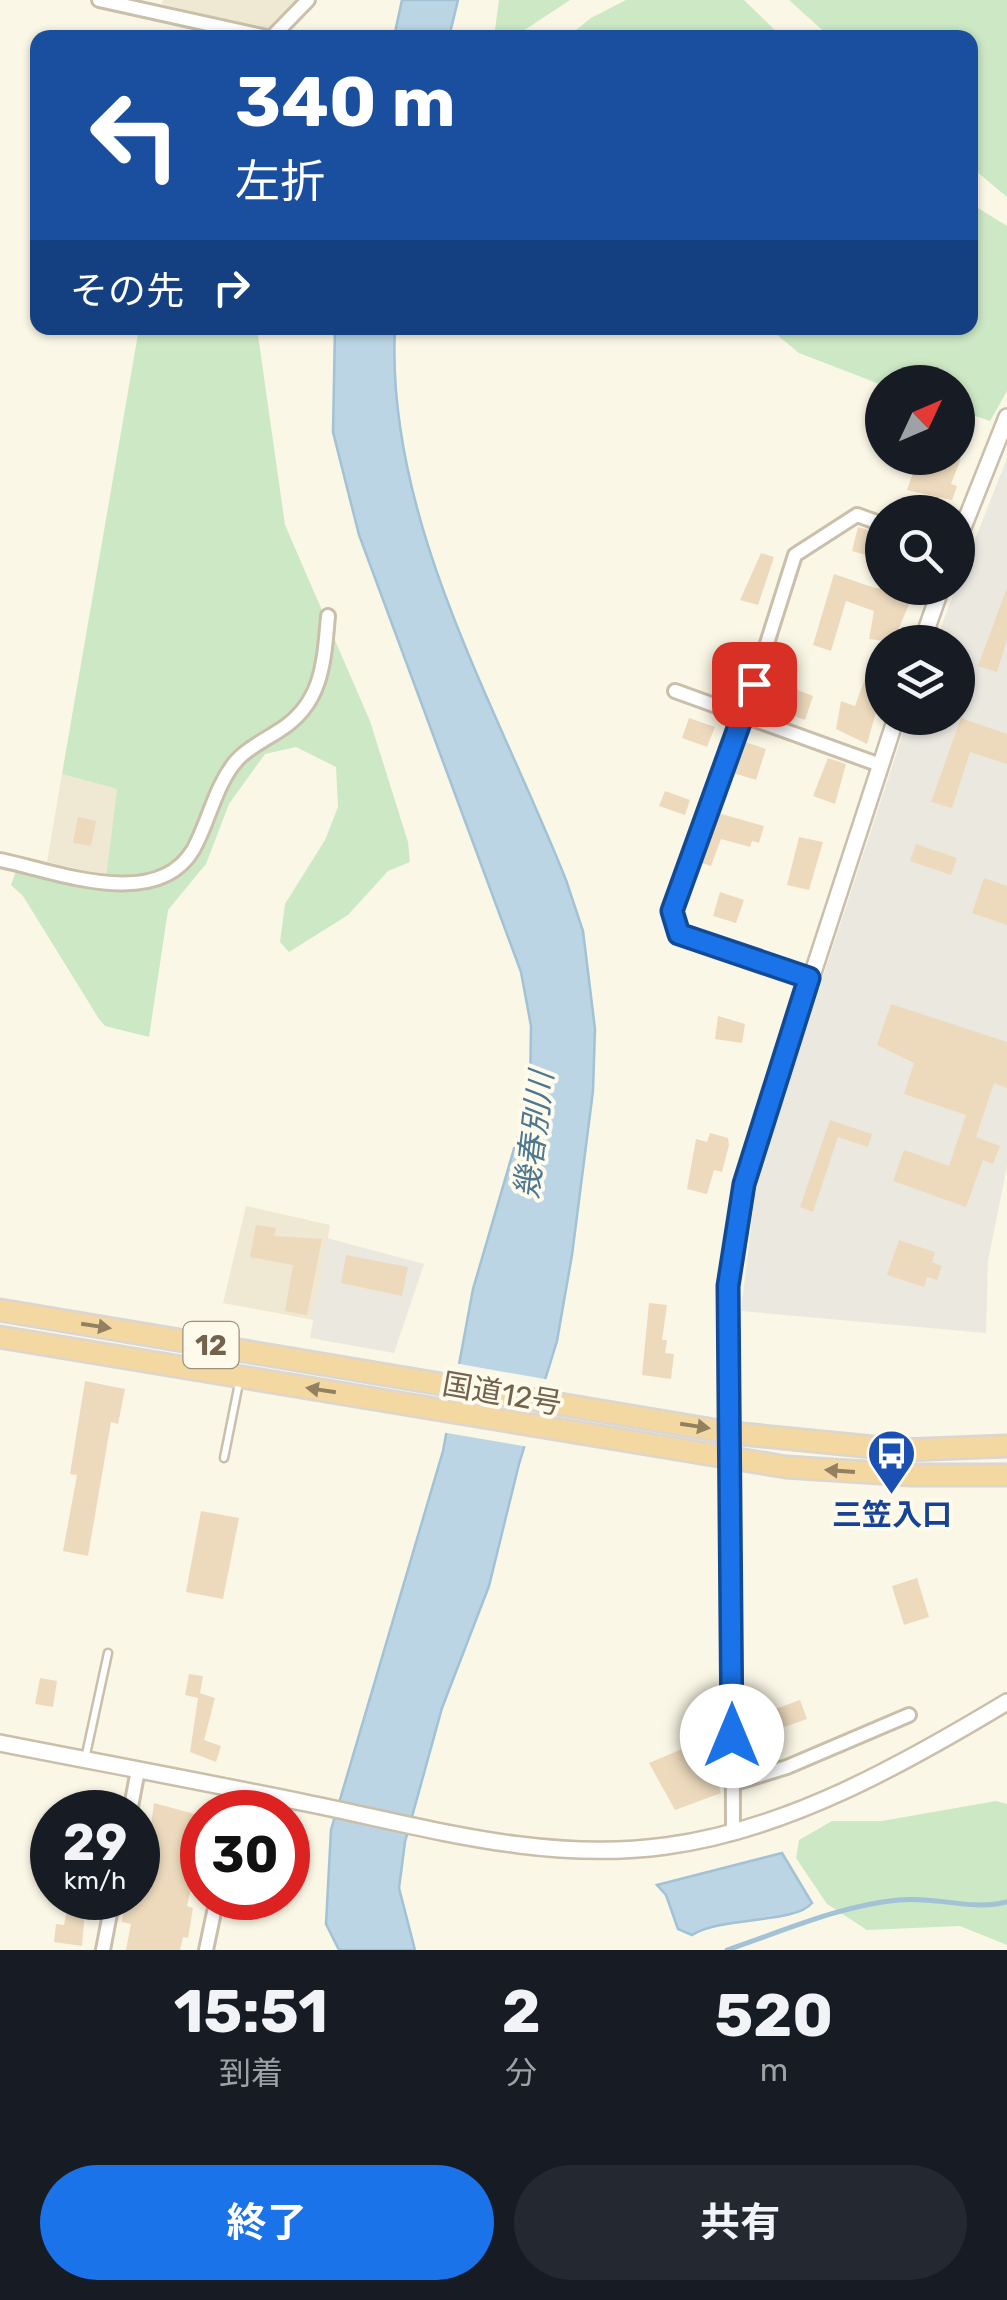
<!DOCTYPE html>
<html lang="ja">
<meta charset="utf-8">
<style>
body{margin:0;font-family:Rubik,"Noto Sans JP",sans-serif;background:#242831;color:#f1f3f6;height:100vh;display:flex;flex-direction:column;font-size:38px;white-space:nowrap}
*{box-sizing:border-box;margin:0}
p{font-size:32px;color:#9ea1a6}
.icon{flex:none;width:55px;height:55px;fill:none;stroke:currentColor;stroke-width:2;stroke-linecap:round;stroke-linejoin:round}
.map{position:relative;height:1950px;overflow:hidden}
.details{display:flex;flex-direction:column;background:#171b24;flex:1}
.details>*{flex:none}
.guide{position:absolute;left:30px;top:30px;width:948px;height:305px;border-radius:20px;box-shadow:0 2px 8px #0004;background:#1a4fa0;color:#fff;overflow:hidden}
.needle{width:65px;rotate:46deg}
.controls{position:absolute;left:865px;top:365px;display:grid;gap:20px}
.controls a{display:grid;place-items:center;width:110px;height:110px;border-radius:50%;background:#171b24;box-shadow:0 2px 8px #0004;font-size:50px}
.speed{position:absolute;left:30px;top:1790px;display:flex;gap:20px;font-size:50px;font-weight:700;text-align:center}
.speed>*{display:grid;place-content:center;width:130px;height:130px;border-radius:50%;background:#171b24;box-shadow:0 2px 8px #0004;line-height:1}
.speed small{font-size:25px;font-weight:400}
.speed .limit{border:15px solid #d22;background:#fff;color:#111}
.pin{position:absolute;display:grid;place-items:center;width:85px;height:85px;color:#fff;margin:-42px;border-radius:20px;box-shadow:0 5px 15px #0006}
.me{position:absolute;width:110px;margin:-55px;rotate:0deg;stroke-linejoin:round;filter:drop-shadow(0 0 8px #0008)}
.turn{display:flex;align-items:center;gap:35px;height:210px;padding:0 40px;font-size:45px}
.turn .icon{width:130px;height:130px;stroke-width:2.5}
.turn b{display:block;font-size:70px;line-height:85px}
.then{display:flex;align-items:center;height:95px;padding:0 40px;background:#0003;gap:20px;font-size:38px}
.eta{display:flex;justify-content:space-evenly;align-items:center;height:170px;text-align:center}
.eta b{font-size:60px;font-weight:700;line-height:70px}
.primary-button{display:flex;gap:20px;margin-top:auto;padding:20px 40px}
.primary-button a{flex:1;height:115px;border-radius:60px;background:#1a73e8;color:#fff;font-size:40px;font-weight:700;line-height:115px;text-align:center}
.primary-button a+a{background:#242831;color:#f1f3f6}
.map>svg:first-child{display:block}
.residential{fill:#efe8d2}
.industrial{fill:#ebe8e0}
.green{fill:#cce8c5}
.water{fill:#bbd5e4;stroke:#a2c2d5;stroke-width:2.5}
.pier{fill:#fbf7e6}
.lines{fill:none;stroke-linecap:round;stroke-linejoin:round}
.stream{stroke:#a2c2d5;stroke-width:5}
.building{fill:#eddabd}
.service-casing{stroke:#c9bfaa;stroke-width:11}
.minor-casing{stroke:#c9bfaa;stroke-width:18}
.tertiary-casing{stroke:#c9bfaa;stroke-width:20}
.trunk-casing{stroke:#dbd6d0;stroke-width:25}
.service{stroke:#fff;stroke-width:6}
.minor{stroke:#fff;stroke-width:12}
.tertiary{stroke:#fff;stroke-width:15}
.trunk{stroke:#f4d8a1;stroke-width:20}
.oneway{fill:#938061}
.route-casing{stroke:#114b97;stroke-width:25}
.route{stroke:#1a73e8;stroke-width:18}
.labels{text-anchor:middle;stroke-width:8;stroke-linejoin:round;paint-order:stroke}
.shield{fill:#fefbec;stroke:#9d907c;stroke-width:2.5}
.shield-label{font-size:28px;font-weight:bold;fill:#73624c}
.street-label{font-size:30px;fill:#73624c;stroke:#fefbec}
.transit-label{font-size:30px;font-weight:bold;fill:#164399;stroke:#fefbec}
.water-label{font-size:32px;font-style:italic;fill:#4d7892;stroke:#fefbec}
</style>
<div class="map">
<svg width="1007" height="1950" viewBox="0 0 1007 1950">
<rect width="100%" height="100%" fill="#fbf7e6"/>
<g class="residential">
<path d="M163 0H303L271 32 162 4Z"/>
<path d="M62 774 117 789 107 875 47 862Z"/>
<path d="M246 1206 330 1225 314 1320 223 1303Z"/>
</g>
<g class="industrial">
<path d="M1007 458V1166L988 1261 986 1333 741 1311 757 1177 908 718H958V642H935Z"/>
<path d="M327 1238 424 1264 394 1353 310 1338Z"/>
</g>
<g class="green">
<path d="M499 0H570L514 37H494Z"/>
<path d="M626 0H744L782 37H567L591 18Z"/>
<path d="M789 0H1007V197L970 166V38L830 37Z"/>
<path d="M970 203 1007 226V391L990 421 958 410V382L882 385 799 353 769 328H970Z"/>
<path d="M139 328H257L285 525 370 721 408 842 410 862 388 871 348 915 289 952 280 942 285 904 325 840 338 807 336 767 296 747 265 754 229 804 206 864 168 910 149 1037 105 1026 99 1019 23 896 11 885 16 871 105 887 117 789 62 774Z"/>
<path d="M996 1801 1007 1804V1945L960 1926 867 1930 827 1904 796 1858 799 1840 832 1821H882Z"/>
</g>
<g class="water">
<path d="M402 0H458L449 37H394Z"/>
<path d="M335 328H395C385 519 497 706 566 880L583 931 595 1029 593 1091 572 1255 557 1341 519 1464 489 1586 442 1708 405 1842 399 1888 415 1950H339L326 1924 331 1830 443 1451 473 1289 530 1094 531 1026 521 972 359 535 333 432Z"/>
<path d="M782 1853 812 1903C795 1924 722 1916 692 1935L678 1929 666 1895 657 1885Z"/>
</g>
<path class="pier" d="M454 1363 550 1380 529 1447 441 1432Z"/>
<g class="lines">
<path class="stream" d="M727 1950C781 1932 841 1905 899 1900 936 1896 970 1911 1007 1902"/>
</g>
<g class="building">
<path d="M934 458H961L951 484 957 486 952 500 907 490 914 470 927 475Z"/>
<path d="M858 527 878 533 876 539 882 541 881 559 852 551Z"/>
<path d="M761 553 774 557 758 605 740 600Z"/>
<path d="M834 574 875 588H916L893 642 869 639 874 611 846 601 831 651 813 645Z"/>
<path d="M1007 588V640L997 672 978 666Z"/>
<path d="M778 655 796 661 787 688 768 682Z"/>
<path d="M868 670 882 675V691L867 744 836 729 841 701 855 706Z"/>
<path d="M795 689 813 696 805 720 787 714Z"/>
<path d="M689 718 715 727 707 747 682 738Z"/>
<path d="M961 718 1007 734V764L970 752 952 808 931 802Z"/>
<path d="M745 742 766 749 756 780 733 773Z"/>
<path d="M828 758 846 764 835 804 813 796Z"/>
<path d="M665 791 690 800 685 815 659 806Z"/>
<path d="M718 813 764 826 759 843 752 841 750 847 721 839 711 866 702 863Z"/>
<path d="M78 817 96 821 91 846 73 843Z"/>
<path d="M799 837 823 842 809 890 787 885Z"/>
<path d="M916 844 957 858 951 875 910 861Z"/>
<path d="M984 878 1007 886V925L972 913Z"/>
<path d="M720 892 744 900 736 923 713 916Z"/>
<path d="M891 1004 1007 1042V1088L994 1083 976 1137 1000 1146 993 1164 983 1160 966 1207 893 1181 904 1150 949 1166 966 1115 904 1094 914 1063 877 1045Z"/>
<path d="M718 1016 745 1024 742 1043 715 1039Z"/>
<path d="M830 1120 872 1134 868 1147 838 1137 813 1212 800 1207Z"/>
<path d="M710 1133 728 1138 729 1145 722 1172 714 1170 707 1194 687 1189 696 1139 707 1142Z"/>
<path d="M256 1225 276 1228 274 1236 322 1239 307 1315 285 1311 293 1265 250 1257Z"/>
<path d="M899 1240 935 1252 932 1262 942 1266 937 1280 927 1277 924 1287 887 1275Z"/>
<path d="M346 1255 408 1267 402 1296 341 1283Z"/>
<path d="M649 1303 667 1305 662 1340H667L665 1353 674 1354 671 1379 642 1375Z"/>
<path d="M85 1381 125 1389 118 1424 111 1422 88 1556 63 1551 77 1475 70 1474Z"/>
<path d="M201 1511 239 1518 223 1599 186 1592Z"/>
<path d="M917 1578 929 1617 904 1625 892 1586Z"/>
<path d="M189 1674 203 1676 200 1693 215 1698 204 1740 221 1746 216 1762 190 1752 198 1698 185 1695Z"/>
<path d="M40 1678 57 1681 53 1707 35 1704Z"/>
<path d="M800 1700 807 1719 773 1731 767 1712Z"/>
<path d="M703 1740 721 1793 675 1810 649 1763Z"/>
<path d="M154 1803 202 1816 198 1876 194 1875 187 1906 193 1908 188 1938 183 1937 180 1950H126L131 1924 122 1922 125 1898H141Z"/>
<path d="M69 1898H86L82 1946 54 1942 56 1924 64 1925Z"/>
</g>
<g class="lines">
<defs>
<g id="service">
<path d="M224 1458 239 1383"/>
<path d="M85 1759 108 1653"/>
</g>
<g id="minor">
<path d="M99 0 271 38"/>
<path d="M271 38 308 0"/>
<path d="M675 691 880 765"/>
<path d="M0 860C55 871 156 912 193 850 209 822 215 785 237 760 249 747 265 740 280 730 323 703 324 661 328 616"/>
<path d="M809 978 679 934 671 911 744 716 795 555 857 515 882 524"/>
<path d="M732 1458 733 1832"/>
<path d="M732 1784 787 1767 909 1715"/>
<path d="M130 1812 138 1770"/>
<path d="M234 1812 238 1790"/>
<path d="M103 1950 113 1898"/>
<path d="M206 1950 217 1898"/>
</g>
<g id="tertiary">
<path d="M958 540 1007 417"/>
<path d="M922 642 941 588"/>
<path d="M732 1458 728 1286 744 1184 896 718"/>
<path d="M0 1743C102 1763 204 1782 306 1803 425 1827 543 1863 666 1846 787 1830 904 1764 1007 1702"/>
</g>
<g id="trunk">
<path d="M0 1310 732 1433 903 1450 1007 1446"/>
<path d="M0 1337 786 1467 911 1475H1007"/>
</g>
</defs>
<use href="#service" class="service-casing"/>
<use href="#minor" class="minor-casing"/>
<use href="#tertiary" class="tertiary-casing"/>
<use href="#trunk" class="trunk-casing"/>
<use href="#service" class="service"/>
<use href="#minor" class="minor"/>
<use href="#tertiary" class="tertiary"/>
<use href="#trunk" class="trunk"/>
</g>
<defs><path id="oneway-solid" d="M-6-.8H1V-3.2L6.5 0L1 3.2V.8H-6Z" transform="scale(2.5)"/></defs>
<g class="oneway">
<use href="#oneway-solid" transform="translate(96 1326) rotate(9)"/>
<use href="#oneway-solid" transform="translate(321 1390) rotate(-171)"/>
<use href="#oneway-solid" transform="translate(695 1426) rotate(9)"/>
<use href="#oneway-solid" transform="translate(840 1471) rotate(-176)"/>
</g>
<g class="lines">
<defs>
<path id="route" d="M732 1736 728 1286 744 1184 809 978 679 934 672 911 754 684"/>
</defs>
<use href="#route" class="route-casing"/>
<use href="#route" class="route"/>
</g>
<defs>
<symbol id="bus-pin" viewBox="-11 -11 22 30"><path d="M0 17L-7.5 6A9.5 9.5 0 1 1 7.5 6Z" fill="#1a4fb4" stroke="#fefbec"/><path d="M-5-6H5V4H4V6H2V4H-2V6H-4V4H-5ZM-3.5-4V0h7V-4ZM-3.5 1.2v1.5H-2V1.2ZM2 1.2v1.5H3.5V1.2Z" fill="#fff"/></symbol>
</defs>
<g fill-rule="evenodd">
<use href="#bus-pin" x="864" y="1426" width="55" height="75"/>
</g>
<g class="labels">
<rect class="shield" x="183.5" y="1322" width="55" height="46" rx="8"/>
<g class="shield-label">
<text x="211" y="1355">12</text>
</g>
<g class="street-label">
<text transform="translate(502 1394) rotate(10)" y="10">国道12号</text>
</g>
<g class="transit-label">
<text x="892" y="1525">三笠入口</text>
</g>
<g class="water-label">
<text transform="translate(534 1135) rotate(-83)" y="11">幾春別川</text>
</g>
</g>
</svg>
<div class="controls">
<a><svg class="needle" viewBox="-14 -14 28 28"><path d="M0-13l5 13h-10z" fill="#e53935"/><path d="M0 13l5-13h-10z" fill="#9ea1a6"/></svg></a>
<a><svg class="icon" aria-label="search" viewBox="0 0 24 24"><circle cx="10" cy="10" r="6"/><path d="M15 15l6 6"/></svg></a>
<a><svg class="icon" aria-label="layers" viewBox="0 0 24 24"><path d="M12 4l9 5-9 5-9-5zM3 14l9 5 9-5"/></svg></a>
</div>
<div class="speed"><div>29<small>km/h</small></div><div class="limit">30</div></div>
<div class="pin" style="left:754px;top:684px;background:#d93025"><svg class="icon" aria-label="arrive" viewBox="0 0 24 24"><path d="M6 21V4h12l-3 4 3 4H6"/></svg></div>
<svg class="me" style="left:732px;top:1736px" viewBox="-20 -20 40 40"><circle r="19" fill="#fff"/><path d="M0-13L10 11 0 6-10 11z" fill="#1a73e8"/></svg>
<div class="guide">
<div class="turn"><svg class="icon" aria-label="left" viewBox="0 0 24 24"><path d="M17 20v-9H6M10 6l-5 5 5 5"/></svg><div><b>340 m</b>左折</div></div>
<div class="then">その先<svg class="icon" aria-label="right" viewBox="0 0 24 24"><path d="M7 20v-9h11M14 6l5 5-5 5"/></svg></div>
</div>
</div>
<section class="details">
<div class="eta">
<div><b>15:51</b><p>到着</p></div>
<div><b>2</b><p>分</p></div>
<div><b>520</b><p>m</p></div>
</div>
<div class="primary-button"><a>終了</a><a>共有</a></div>
</section>
